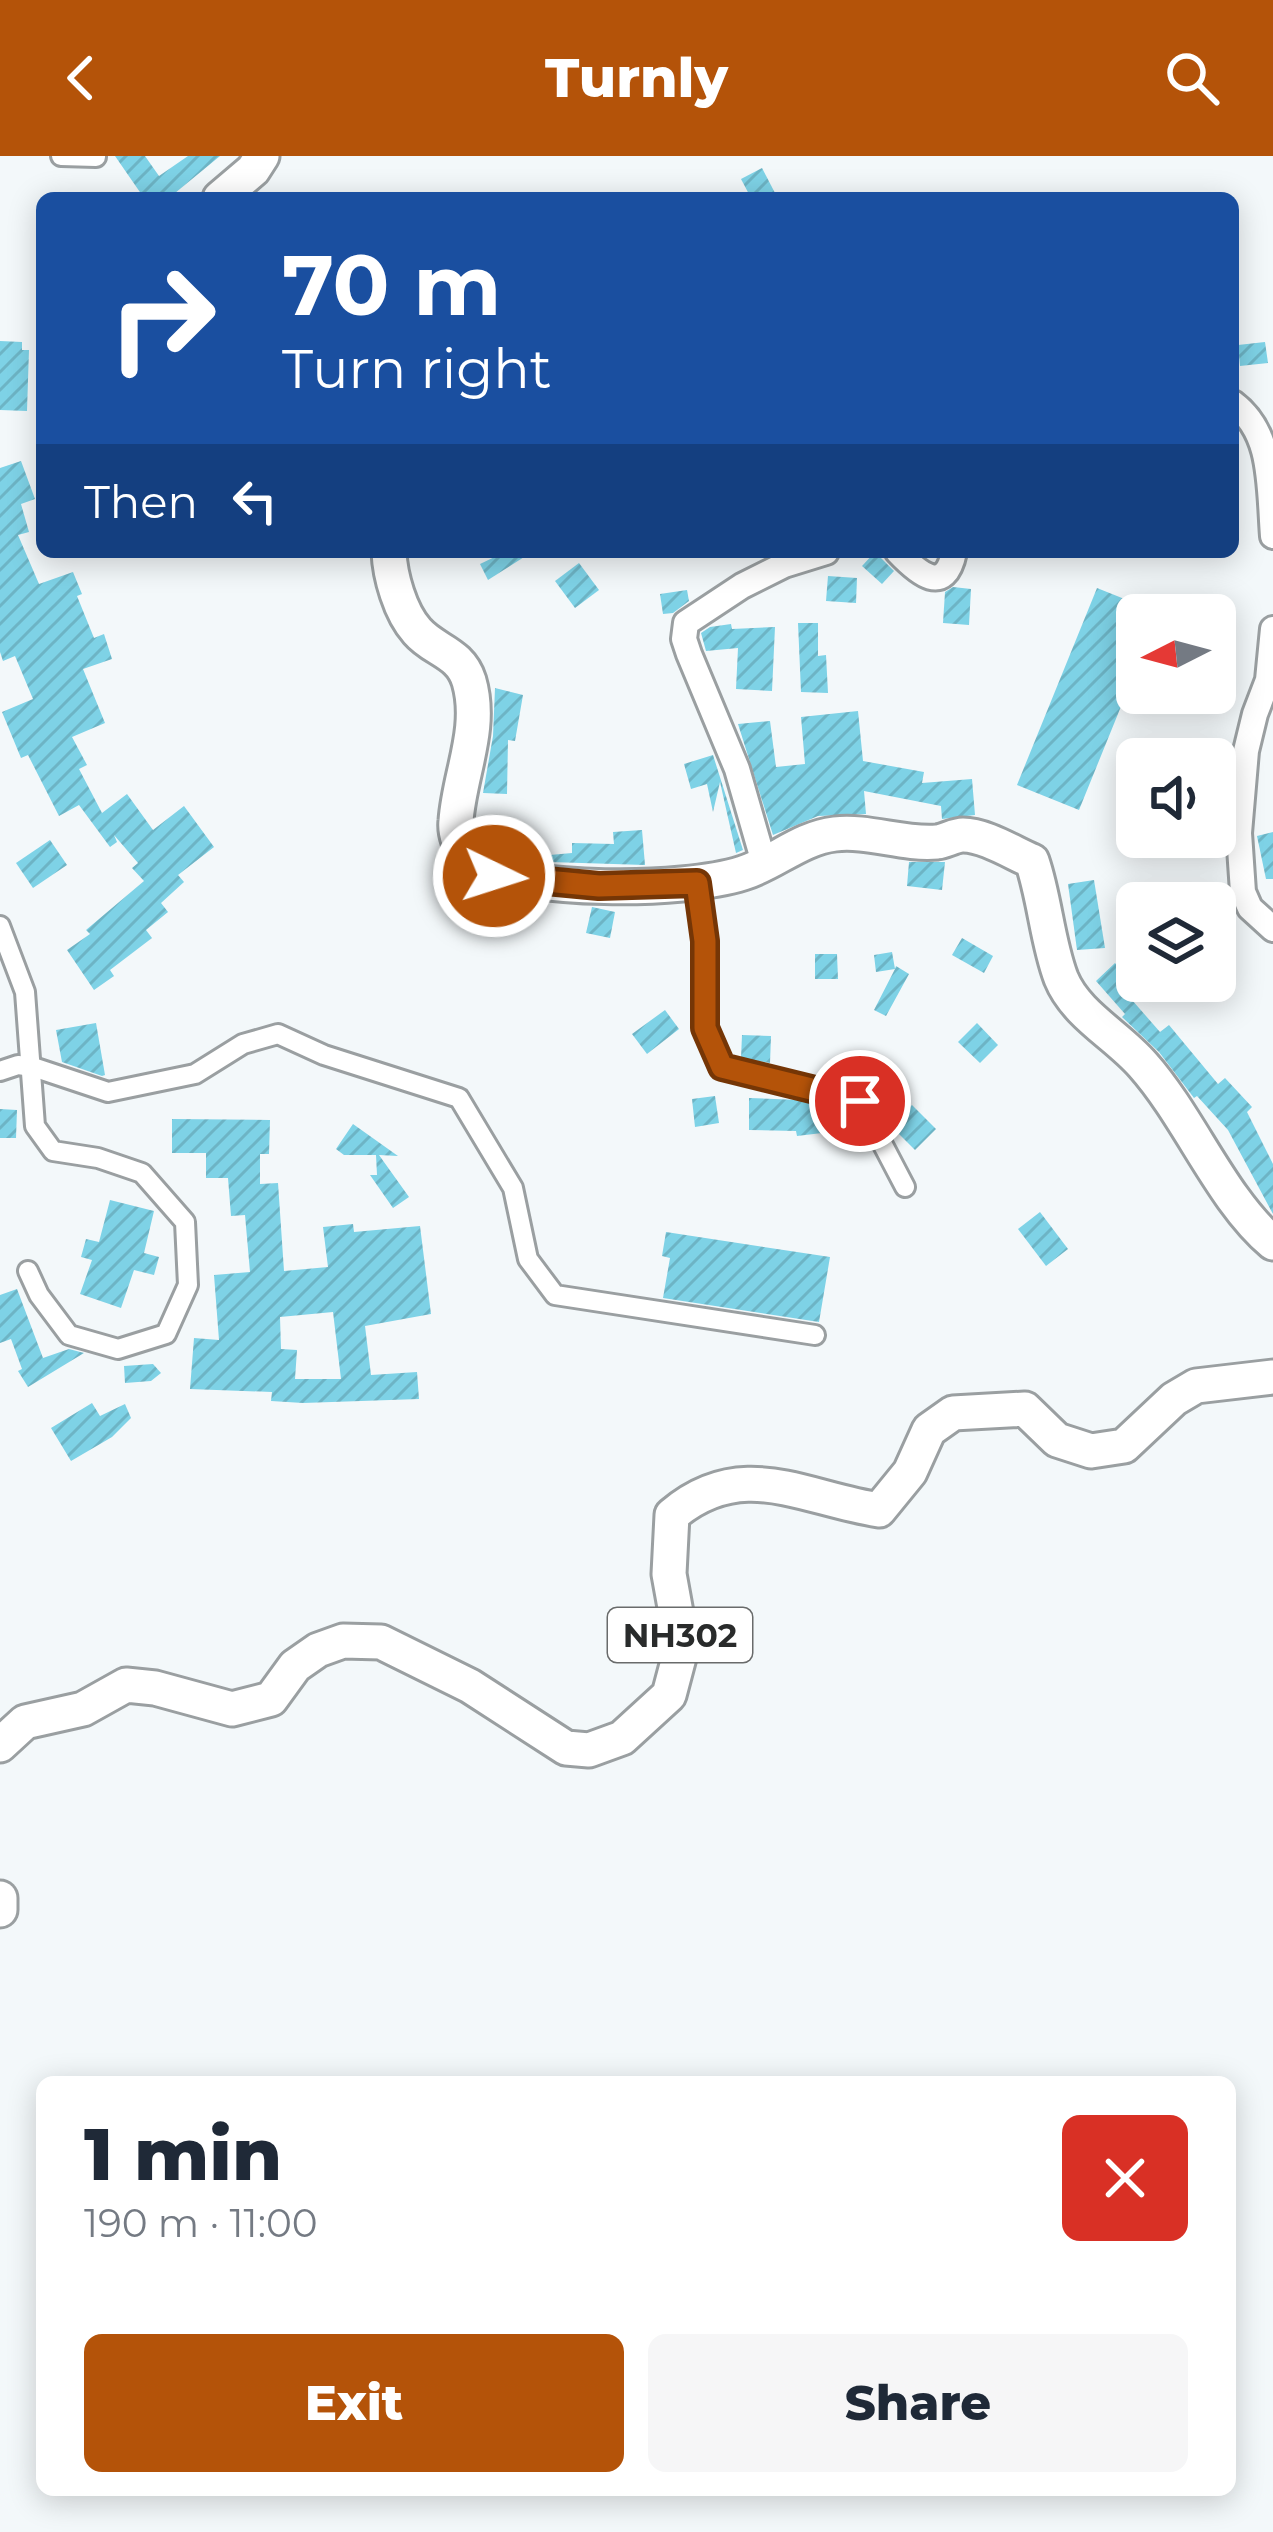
<!DOCTYPE html>
<meta charset="utf-8">
<style>
body{margin:0;font-family:Montserrat,sans-serif;background:#f6f6f7;color:#1f2937;height:100vh;display:flex;flex-direction:column;font-size:45px;white-space:nowrap}
*{box-sizing:border-box;margin:0}
p{font-size:39px;color:#747a83}
.icon{flex:none;width:66px;height:66px;fill:none;stroke:currentColor;stroke-width:2;stroke-linecap:round;stroke-linejoin:round}
.map{position:relative;flex:1;overflow:hidden}
.side{position:absolute;left:36px;top:1920px;width:1200px;height:420px;display:flex;flex-direction:column;background:#fff;border-radius:18px;box-shadow:0 6px 30px #0003}
.side>*{flex:none}
.hud{position:absolute;left:36px;top:36px;width:1203px;height:366px;border-radius:18px;box-shadow:0 6px 30px #0003;background:#1a4fa0;color:#fff;overflow:hidden}
.needle{width:78px;rotate:264deg}
.tools{position:absolute;left:1116px;top:438px;display:grid;gap:24px}
.tools a{display:grid;place-items:center;width:120px;height:120px;border-radius:18px;background:#fff;box-shadow:0 6px 30px #0003;font-size:60px}
.pin{position:absolute;display:grid;place-items:center;width:102px;height:102px;color:#fff;margin:-51px;border:6px solid #fff;border-radius:50%;box-shadow:0 3px 12px #0007}
.me{position:absolute;width:132px;margin:-66px;rotate:94deg;stroke-linejoin:round;filter:drop-shadow(0 0 9px #0008)}
.turn{display:flex;align-items:center;gap:42px;height:252px;padding:0 48px;font-size:54px}
.turn .icon{width:156px;height:156px;stroke-width:2.5}
.turn b{display:block;font-size:84px;line-height:102px}
.then{display:flex;align-items:center;height:114px;padding:0 48px;background:#0003;gap:24px;font-size:45px}
.round{display:grid;place-items:center;flex:none;width:126px;height:126px;border-radius:18px;background:#f6f6f7}
.summary{display:flex;align-items:center;justify-content:space-between;height:204px;padding:0 48px}
h1{font-size:72px;font-weight:800;line-height:90px}
.action{display:flex;gap:24px;margin-top:auto;padding:24px 48px}
.action a{flex:1;height:138px;border-radius:18px;background:#b45309;color:#fff;font-size:48px;font-weight:800;line-height:138px;text-align:center}
.action a+a{background:#f6f6f7;color:#1f2937}
header{display:flex;justify-content:space-between;align-items:center;height:156px;padding:0 48px;background:#b45309;color:#fff;font-size:54px;font-weight:800}
.map>svg:first-child{display:block}
.building{fill:url(#building-hatch);fill-rule:evenodd}
.lines{fill:none;stroke-linecap:round;stroke-linejoin:round}
.minor-casing{stroke:#9a9fa1;stroke-width:24}
.tertiary-casing{stroke:#9a9fa1;stroke-width:30}
.trunk-casing{stroke:#9a9fa1;stroke-width:39}
.minor{stroke:#fff;stroke-width:18}
.tertiary{stroke:#fff;stroke-width:24}
.trunk{stroke:#fff;stroke-width:33}
.route-casing{stroke:#753606;stroke-width:30}
.route{stroke:#b45309;stroke-width:21}
.labels{text-anchor:middle;stroke-width:10;stroke-linejoin:round;paint-order:stroke}
.shield{fill:#fff;stroke:#696b6b;stroke-width:3}
.shield-label{font-size:33px;font-weight:bold;fill:#292b2b}
</style>
<header><svg class="icon" aria-label="back" viewBox="0 0 24 24"><path d="M15 5l-7 7 7 7"/></svg>Turnly<svg class="icon" aria-label="search" viewBox="0 0 24 24"><circle cx="10" cy="10" r="6"/><path d="M15 15l6 6"/></svg></header>
<div class="map">
<svg width="1273" height="2376" viewBox="0 0 1273 2376">
<defs>
<pattern id="building-hatch" width="6" height="6" patternUnits="userSpaceOnUse" patternTransform="scale(3)"><rect width="6" height="6" fill="#7ed2e6"/><path d="M-1 1l2-2M0 6l6-6M5 7l2-2" fill="none" stroke="#6db4c5"/></pattern>
</defs>
<rect width="100%" height="100%" fill="#f3f8fa"/>
<g class="building">
<path d="M115 0H145L159 20 188 0H220L169 42H144Z"/>
<path d="M762 12 775 37 766 42H751L741 23Z"/>
<path d="M0 185 22 186V194H29L27 255 0 254Z"/>
<path d="M1265 186 1268 207 1240 210 1238 189Z"/>
<path d="M21 305 35 343 21 348 29 376 18 379 39 428 73 416 82 438 77 440 94 482 104 478 112 503 83 513 105 567 72 581 87 609 79 613 102 657 127 638 153 674 184 650 214 691 178 719 184 726 161 747 168 756 146 774 152 782 110 814 114 820 94 834 67 794 90 778 86 774 144 725 132 712 138 707 114 679 117 686 110 691 79 649 59 660 28 599 21 602 2 556 33 543 15 500 3 505 0 496V312Z"/>
<path d="M505 396H532L488 424 480 408Z"/>
<path d="M875 396 894 415 882 428 862 410Z"/>
<path d="M579 407 599 434 575 452 555 425Z"/>
<path d="M828 420 857 422 856 447 826 445Z"/>
<path d="M953 431 971 433 969 469 943 467 945 436Z"/>
<path d="M1097 432 1137 448V511L1079 654 1017 629Z"/>
<path d="M687 434 689 445 673 457 663 458 660 438Z"/>
<path d="M798 467H818V500L826 499 828 537 801 536Z"/>
<path d="M731 468 732 473 775 471 772 535 736 533 738 492 706 495 701 477 710 471Z"/>
<path d="M495 532 523 539 515 585 508 584 507 638 483 637 493 580Z"/>
<path d="M858 555 863 605 924 616 922 627 972 623 975 659 942 663 941 650 864 635 866 658 818 660 773 679 738 568 770 565 776 611 805 608 801 561Z"/>
<path d="M713 599 743 694 736 697 720 626 713 656 707 628 691 633 684 608Z"/>
<path d="M642 674 645 709 550 706V699L572 697V687L614 688 613 676Z"/>
<path d="M1273 676V723H1266L1257 680Z"/>
<path d="M50 684 67 709 33 732 16 707Z"/>
<path d="M909 706H945L942 734 907 730Z"/>
<path d="M1094 724 1105 792 1077 794 1068 728Z"/>
<path d="M592 751 615 756 610 782 586 777Z"/>
<path d="M962 782 993 800 984 817 952 799Z"/>
<path d="M892 796 895 813 896 810 909 818 886 860 874 854 895 813 876 816 874 799Z"/>
<path d="M815 798H837L838 823H815Z"/>
<path d="M1115 807 1134 828 1125 836 1160 876 1169 869 1218 928 1225 922 1252 951 1247 956 1273 1008V1058L1228 974 1197 940 1194 942 1159 896 1122 861 1125 858 1096 825Z"/>
<path d="M665 854 679 873 647 898 632 878Z"/>
<path d="M96 867 105 919 102 920 62 906 56 874Z"/>
<path d="M977 867 998 889 980 907 958 886Z"/>
<path d="M742 879 771 880 770 907 741 902Z"/>
<path d="M715 940 719 967 695 971 692 943Z"/>
<path d="M749 942 799 944 820 949 822 977 797 980 796 975 749 974Z"/>
<path d="M912 949 936 973 915 994 891 970Z"/>
<path d="M0 953 17 954 16 982H0Z"/>
<path d="M172 963 270 964 269 998H260V1028L278 1027 284 1115 328 1111 323 1071 353 1068 354 1076 420 1070 431 1158 365 1170 371 1219 417 1216 419 1243 303 1247 271 1245 272 1236 190 1233 194 1182 219 1184 214 1119 250 1116 245 1059 231 1060 228 1022H206V997H172ZM333 1156 341 1223H295L297 1194 281 1193 280 1161Z"/>
<path d="M353 968 398 1000 379 999 409 1041 393 1052 370 1019H377L376 999H344L336 993Z"/>
<path d="M110 1044 154 1055 144 1097 159 1101 154 1119 134 1114 121 1152 80 1138 92 1104 81 1101 86 1083 99 1086Z"/>
<path d="M1040 1056 1068 1093 1046 1110 1018 1073Z"/>
<path d="M666 1076 830 1101 819 1166 663 1142 670 1102 662 1100Z"/>
<path d="M17 1133 43 1202 69 1193 84 1197 28 1231 18 1215 22 1213 11 1183 0 1187V1139Z"/>
<path d="M153 1208 161 1217 151 1225 125 1227 124 1210Z"/>
<path d="M92 1247 100 1260 125 1248 131 1262 112 1281 71 1305 51 1272Z"/>
</g>
<g class="lines">
<defs>
<g id="minor">
<path d="M61 0 96 1"/>
<path d="M697 727 705 785V872L721 911 860 945 905 1031"/>
<path d="M0 770 25 836 35 970 53 995 98 1002 142 1017 185 1066 188 1129 166 1178 118 1193 69 1179 39 1139 28 1115"/>
<path d="M0 915 18 909 33 911 108 936 195 918 243 888 278 878 324 899 459 942 513 1032 528 1103 555 1139 815 1179"/>
</g>
<g id="tertiary">
<path d="M1233 247C1273 277 1269 328 1273 380"/>
<path d="M898 396C918 417 945 441 954 396"/>
<path d="M1273 473 1268 524 1255 558 1246 595 1239 677 1243 736 1250 752 1273 773"/>
<path d="M764 707 737 613 689 498 684 483 686 467 742 430 784 409 826 396"/>
</g>
<g id="trunk">
<path d="M220 42 253 14 262 0"/>
<path d="M389 396C390 420 400 456 417 475 434 495 460 496 469 525 483 573 459 619 456 665 454 680 463 695 470 709 528 736 680 737 743 717 775 707 800 682 835 678 868 674 903 689 937 686 945 685 955 679 963 679 985 679 1013 697 1032 705 1045 743 1047 785 1061 822 1076 859 1117 879 1143 909 1190 962 1221 1043 1273 1087"/>
<path d="M0 1589 25 1566 83 1553 126 1529 155 1532 232 1553 271 1543 295 1510 318 1494 343 1485 381 1486 470 1530 566 1592 589 1594 622 1582 669 1539 682 1490 669 1418 672 1359C742 1300 802 1342 879 1354L910 1316 929 1274 953 1257 1025 1253 1057 1284 1091 1295 1124 1290 1174 1243 1196 1230 1273 1221"/>
<path d="M0 1742V1754"/>
</g>
</defs>
<use href="#minor" class="minor-casing"/>
<use href="#tertiary" class="tertiary-casing"/>
<use href="#trunk" class="trunk-casing"/>
<use href="#minor" class="minor"/>
<use href="#tertiary" class="tertiary"/>
<use href="#trunk" class="trunk"/>
</g>
<g class="lines">
<defs>
<path id="route" d="M494 720 599 730 697 727 705 785V872L722 911 860 945"/>
</defs>
<use href="#route" class="route-casing"/>
<use href="#route" class="route"/>
</g>
<g class="labels">
<rect class="shield" x="608" y="1452" width="144" height="54" rx="9"/>
<g class="shield-label">
<text x="680" y="1491">NH302</text>
</g>
</g>
</svg>
<div class="tools">
<a><svg class="needle" viewBox="-14 -14 28 28"><path d="M0-13l5 13h-10z" fill="#e53935"/><path d="M0 13l5-13h-10z" fill="#747a83"/></svg></a>
<a><svg class="icon" aria-label="sound" viewBox="0 0 24 24"><path d="M4 9h4l5-4v14l-5-4H4zM17 9q2 3 0 6"/></svg></a>
<a><svg class="icon" aria-label="layers" viewBox="0 0 24 24"><path d="M12 4l9 5-9 5-9-5zM3 14l9 5 9-5"/></svg></a>
</div>
<div class="pin" style="left:860px;top:945px;background:#d93025"><svg class="icon" aria-label="arrive" viewBox="0 0 24 24"><path d="M6 21V4h12l-3 4 3 4H6"/></svg></div>
<svg class="me" style="left:494px;top:720px" viewBox="-20 -20 40 40"><circle r="17" fill="#b45309" stroke="#fff" stroke-width="3"/><path d="M0-11L8 9 0 5-8 9z" fill="#fff"/></svg>
<div class="hud">
<div class="turn"><svg class="icon" aria-label="right" viewBox="0 0 24 24"><path d="M7 20v-9h11M14 6l5 5-5 5"/></svg><div><b>70 m</b>Turn right</div></div>
<div class="then">Then<svg class="icon" aria-label="left" viewBox="0 0 24 24"><path d="M17 20v-9H6M10 6l-5 5 5 5"/></svg></div>
</div>
<section class="side">
<div class="summary"><div><h1>1 min</h1><p>190 m · 11:00</p></div><a class="round" style="background:#d93025;color:#fff"><svg class="icon" aria-label="close" viewBox="0 0 24 24"><path d="M6 6l12 12M18 6L6 18"/></svg></a></div>
<div class="action"><a>Exit</a><a>Share</a></div>
</section>
</div>
